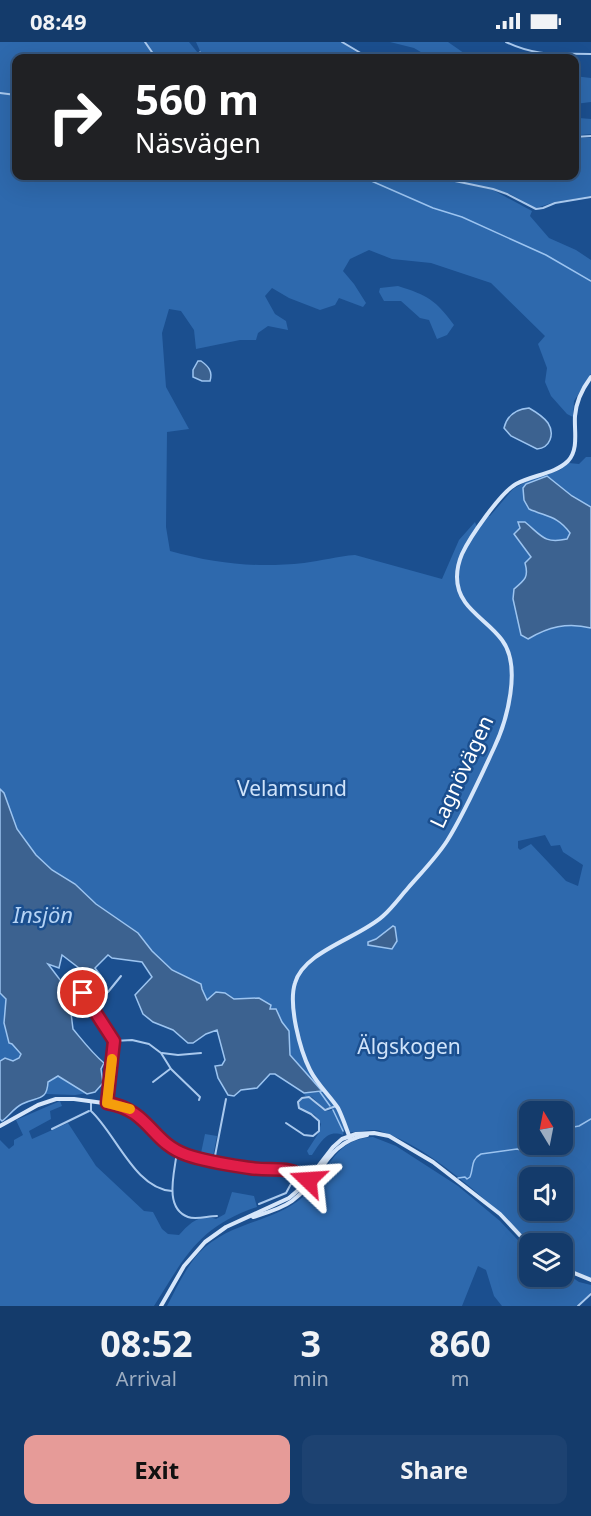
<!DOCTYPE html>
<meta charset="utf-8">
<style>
body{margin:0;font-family:"Noto Sans",sans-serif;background:#1d4271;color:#f1f3f6;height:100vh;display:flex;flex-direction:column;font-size:22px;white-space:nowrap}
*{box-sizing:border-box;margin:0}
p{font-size:20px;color:#9dadc1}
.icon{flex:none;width:33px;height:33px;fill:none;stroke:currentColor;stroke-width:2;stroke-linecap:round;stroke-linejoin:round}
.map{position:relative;height:1264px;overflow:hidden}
.side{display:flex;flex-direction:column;background:#143b6b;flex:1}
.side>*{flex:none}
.banner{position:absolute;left:12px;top:12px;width:567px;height:126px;border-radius:12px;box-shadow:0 6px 24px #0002,0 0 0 2px #33557e;background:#202124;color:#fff;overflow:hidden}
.needle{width:39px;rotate:350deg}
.fabs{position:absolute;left:519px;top:1059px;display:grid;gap:12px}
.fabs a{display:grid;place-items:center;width:54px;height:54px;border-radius:12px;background:#143b6b;box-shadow:0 6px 24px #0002,0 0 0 2px #33557e;font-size:30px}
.pin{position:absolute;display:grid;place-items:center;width:51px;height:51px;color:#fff;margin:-26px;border:3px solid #fff;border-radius:50%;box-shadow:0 2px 6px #0007}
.me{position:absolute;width:66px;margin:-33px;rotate:290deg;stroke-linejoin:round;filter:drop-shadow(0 0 4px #0008)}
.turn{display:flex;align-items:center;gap:21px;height:126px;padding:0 24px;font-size:27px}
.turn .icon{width:78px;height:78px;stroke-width:2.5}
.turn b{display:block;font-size:42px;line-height:51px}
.eta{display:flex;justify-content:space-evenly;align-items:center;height:102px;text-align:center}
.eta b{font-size:36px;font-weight:700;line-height:42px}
.action{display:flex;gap:12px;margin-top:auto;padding:12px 24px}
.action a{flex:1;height:69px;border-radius:12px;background:#e69b98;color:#111;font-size:24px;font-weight:700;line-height:69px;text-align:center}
.action a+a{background:#1d4271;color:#f1f3f6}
.status{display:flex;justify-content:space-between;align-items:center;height:42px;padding:0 30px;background:#143b6b;direction:ltr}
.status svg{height:16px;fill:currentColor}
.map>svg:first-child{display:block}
.green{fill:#2e69ad;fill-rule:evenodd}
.water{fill:#3c6290;stroke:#9cc4f0;stroke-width:1.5}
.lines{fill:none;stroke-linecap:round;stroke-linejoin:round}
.stream{stroke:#9cc4f0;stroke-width:1.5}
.street{stroke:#a9c9ee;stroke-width:2}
.secondary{stroke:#d6e6fa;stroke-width:4}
.route-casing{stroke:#92132f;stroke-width:15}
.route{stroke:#e11d48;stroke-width:10}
.slow{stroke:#f59e0b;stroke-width:10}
.labels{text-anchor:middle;stroke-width:5;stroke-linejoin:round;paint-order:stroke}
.street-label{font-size:21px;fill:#fff;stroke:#1b4f8f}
.park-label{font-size:21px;fill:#cfe3fa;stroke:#1b4f8f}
.water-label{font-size:22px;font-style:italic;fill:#b5d3f5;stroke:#1b4f8f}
</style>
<div class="status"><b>08:49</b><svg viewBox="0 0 49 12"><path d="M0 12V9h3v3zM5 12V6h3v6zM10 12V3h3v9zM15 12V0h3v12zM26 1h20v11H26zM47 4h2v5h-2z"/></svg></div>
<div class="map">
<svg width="591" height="1264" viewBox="0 0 591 1264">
<rect width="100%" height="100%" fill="#1b4f8f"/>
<g class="green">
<path d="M0 0H189L202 16H16V134H429L493 148 532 169 530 174 549 196 576 208 591 218V332L574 359 573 375 567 372 551 354 545 340 547 326 538 302 545 294 491 241 431 221 392 217 369 208 350 217 343 229 354 242 366 261 363 265 339 256 335 263 320 268 289 256 272 246 265 254 275 272 286 279 288 288 268 284 258 291 256 298H240L196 307 194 288 181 269 169 267 162 291 166 345 189 387 167 390 166 485 170 509C217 522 256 526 304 521 321 519 338 514 355 513L442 537 459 498 475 480 477 485 486 473 490 474 513 447 529 438 560 428 569 421 579 422 586 415H591V465L572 454 547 434 536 470C551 474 561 479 570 491L567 497 558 499 591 519V1237L563 1224 562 1202H530C498 1167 436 1111 393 1094 388 1092 381 1089 376 1088 365 1087 353 1093 344 1088L343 1093C327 1087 321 1100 312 1113H309L307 1109 318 1092 321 1082 315 1073 300 1065 299 1061 302 1057 308 1056C317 1060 321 1072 332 1068L331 1066H323L312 1055 305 1054 304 1051 320 1050 271 1031 261 1043 248 1048 221 983 143 969 135 954 147 943 160 935 143 915 61 904 40 920 49 954 95 1050 75 1053 46 1052 37 1057 22 1062 0 1080ZM545 793 551 804 560 803 563 810 583 823 578 844 566 839 531 802 520 808 518 806V799ZM530 1070H562V1102H530ZM530 1136H562V1168H530Z"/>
<path d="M196 0H341L366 16H208L200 9Z"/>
<path d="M390 0H448L471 16H431L414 6Z"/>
<path d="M574 34 591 36V60L575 62Z"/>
<path d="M579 76 591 77V92L580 93Z"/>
<path d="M575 96H591V154L555 160 536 166 508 151 435 134H574Z"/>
<path d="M398 244C427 253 436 258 454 283L447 293 437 297 429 278 420 276 401 259H384L379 250 380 246Z"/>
<path d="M60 1059 62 1064 50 1069 51 1077 29 1089 32 1097 68 1081 96 1124 144 1169 153 1170 162 1187 168 1192 179 1193C190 1181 199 1172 216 1177L225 1172 232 1150 254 1154 257 1165C198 1185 185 1215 154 1264H0V1098L9 1107 14 1103V1098L23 1093 16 1078Z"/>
<path d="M205 1092 217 1094 213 1114 201 1111Z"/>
<path d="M373 1095 396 1104 458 1144 500 1179 529 1210 530 1234H562L563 1229 579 1240 591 1243V1251L577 1264H502L494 1254 486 1228 478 1224 462 1264H167C176 1247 185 1227 198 1212 229 1179 271 1182 303 1155 331 1131 330 1098 373 1095Z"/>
</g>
<g class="water">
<path d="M198 319H201C208 324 213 329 210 339H202L193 335V328Z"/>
<path d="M529 366C536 370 543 374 548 381 555 392 550 406 537 407L511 394 504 386C507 374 516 367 529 366Z"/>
<path d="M547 434 572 454 591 465V586C567 580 548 585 528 597L521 593 513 557 514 547C525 538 529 535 525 521L531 515 514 492 520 486 518 480H525C542 494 544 502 567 497L570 491C558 474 547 475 529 467L524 458 523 446 526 442Z"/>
<path d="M0 747 4 751 17 787 36 813 52 828 75 842 96 862 138 891 152 909 172 928 201 942 202 947 207 958 216 950 225 951 234 957 259 956 271 963 270 967H276L282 980 289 989 290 1013 322 1049 304 1051 275 1032H270L257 1046 241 1048 234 1054 228 1053 218 1036 215 1024 222 1023 225 1018 217 988 206 992 193 1001H188L173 988 153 980 143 972 135 953 152 935 142 920 112 916 108 913 95 926 101 934 100 937 96 939 62 913 59 926 48 922 61 939 65 952 60 957 71 971 73 987C83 999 92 1011 104 1021L101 1027 103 1041 95 1050 87 1052 58 1034 48 1040C47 1060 37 1054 22 1062 14 1066 9 1074 2 1079L0 1077V1019L5 1016 13 1019 19 1016 21 1012 12 1002 9 1001 4 981 6 957 0 951Z"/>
<path d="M393 884 395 885 397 899 392 907 368 903V900L376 897Z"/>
</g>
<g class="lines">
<g class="stream">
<path d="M200 10 206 16"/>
<path d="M360 134 433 166 462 175 546 213 591 239"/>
<path d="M320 1050 330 1064"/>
<path d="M333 1068 343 1089"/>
<path d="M562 1087 579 1084 591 1077"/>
<path d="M458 1136 465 1135 467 1137 470 1135C474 1126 470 1118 481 1112L517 1107 539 1113 556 1110V1102"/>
</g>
<g class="street">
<path d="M145 0 156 16"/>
<path d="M342 0 369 16"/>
<path d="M506 0C537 15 558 11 591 12"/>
<path d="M0 51 16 53"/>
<path d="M574 95 591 94"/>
<path d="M431 134 493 147 507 152 536 167 543 166 555 161 591 155"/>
<path d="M75 940 114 999 107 1061"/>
<path d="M91 963 108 950 121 934"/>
<path d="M114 999 132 998 149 1002 161 1011 171 1027 200 1055 199 1058"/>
<path d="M162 1011 178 1013 201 1011"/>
<path d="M153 1040 170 1027"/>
<path d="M91 1059V1069C116 1092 135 1147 172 1149"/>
<path d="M286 1081 304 1093 313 1094 319 1089V1079L311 1072 299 1066 298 1060 302 1056 309 1055 325 1068 336 1064"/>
<path d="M52 1087 89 1069"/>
<path d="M177 1109C175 1129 163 1166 188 1175 196 1178 208 1174 217 1174"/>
<path d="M214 1119 226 1057"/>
<path d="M259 1162 286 1151 292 1140V1128"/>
<path d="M578 1264 591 1252"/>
</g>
<g class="secondary">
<path d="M0 1084 38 1063 56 1057H74L118 1063 137 1072 159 1095 172 1107 183 1112 251 1127 295 1129 310 1140"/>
<path d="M350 1096C346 1086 343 1076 338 1066 329 1053 317 1042 310 1028 300 1008 288 963 295 941 304 909 359 896 383 874 392 866 400 855 408 846 421 831 436 816 447 799 464 772 480 736 494 706 507 679 522 624 502 598 486 576 457 566 457 535 457 527 459 519 462 512 470 495 500 451 516 442 532 433 555 432 568 419 579 407 574 389 575 374 576 360 582 347 591 335"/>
<path d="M253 1175C266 1171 281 1167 292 1159 322 1137 325 1100 367 1093"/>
<path d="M562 1226 591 1238"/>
<path d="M161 1264 184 1224 205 1200 226 1185 289 1156 303 1144 333 1105 342 1097 356 1092 374 1091 389 1094 433 1120 500 1172 530 1204"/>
</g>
</g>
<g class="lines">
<defs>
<path id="route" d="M83 951 114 999 107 1061C150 1068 151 1101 187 1113 207 1120 230 1123 250 1126 274 1130 287 1122 308 1138"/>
</defs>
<use href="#route" class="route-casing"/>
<use href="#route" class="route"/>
<path class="slow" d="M112 1017 107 1061 130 1067"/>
</g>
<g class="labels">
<g class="street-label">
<text transform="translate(462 730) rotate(-65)" y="7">Lagnövägen</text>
</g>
<g class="park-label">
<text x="292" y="754">Velamsund</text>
<text x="409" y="1012">Älgskogen</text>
</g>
<g class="water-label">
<text x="43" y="881">Insjön</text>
</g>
</g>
</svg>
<div class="fabs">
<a><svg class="needle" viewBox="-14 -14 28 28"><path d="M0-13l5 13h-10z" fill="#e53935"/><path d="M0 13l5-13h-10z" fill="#9dadc1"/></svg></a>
<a><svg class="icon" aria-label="sound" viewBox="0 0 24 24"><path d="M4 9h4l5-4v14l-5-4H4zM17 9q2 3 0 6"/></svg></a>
<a><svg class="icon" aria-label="layers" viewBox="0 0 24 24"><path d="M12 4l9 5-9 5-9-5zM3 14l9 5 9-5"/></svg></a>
</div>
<div class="pin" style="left:83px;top:951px;background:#d93025"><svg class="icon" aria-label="arrive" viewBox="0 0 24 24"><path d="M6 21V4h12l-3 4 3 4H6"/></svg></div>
<svg class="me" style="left:308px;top:1138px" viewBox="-20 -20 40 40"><path d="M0-17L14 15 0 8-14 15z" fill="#e11d48" stroke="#fff" stroke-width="4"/></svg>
<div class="banner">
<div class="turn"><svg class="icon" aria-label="right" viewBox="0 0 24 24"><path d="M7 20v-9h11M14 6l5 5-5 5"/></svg><div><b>560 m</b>Näsvägen</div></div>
</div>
</div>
<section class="side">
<div class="eta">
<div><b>08:52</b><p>Arrival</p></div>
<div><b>3</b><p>min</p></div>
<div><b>860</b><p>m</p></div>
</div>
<div class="action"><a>Exit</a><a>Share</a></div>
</section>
